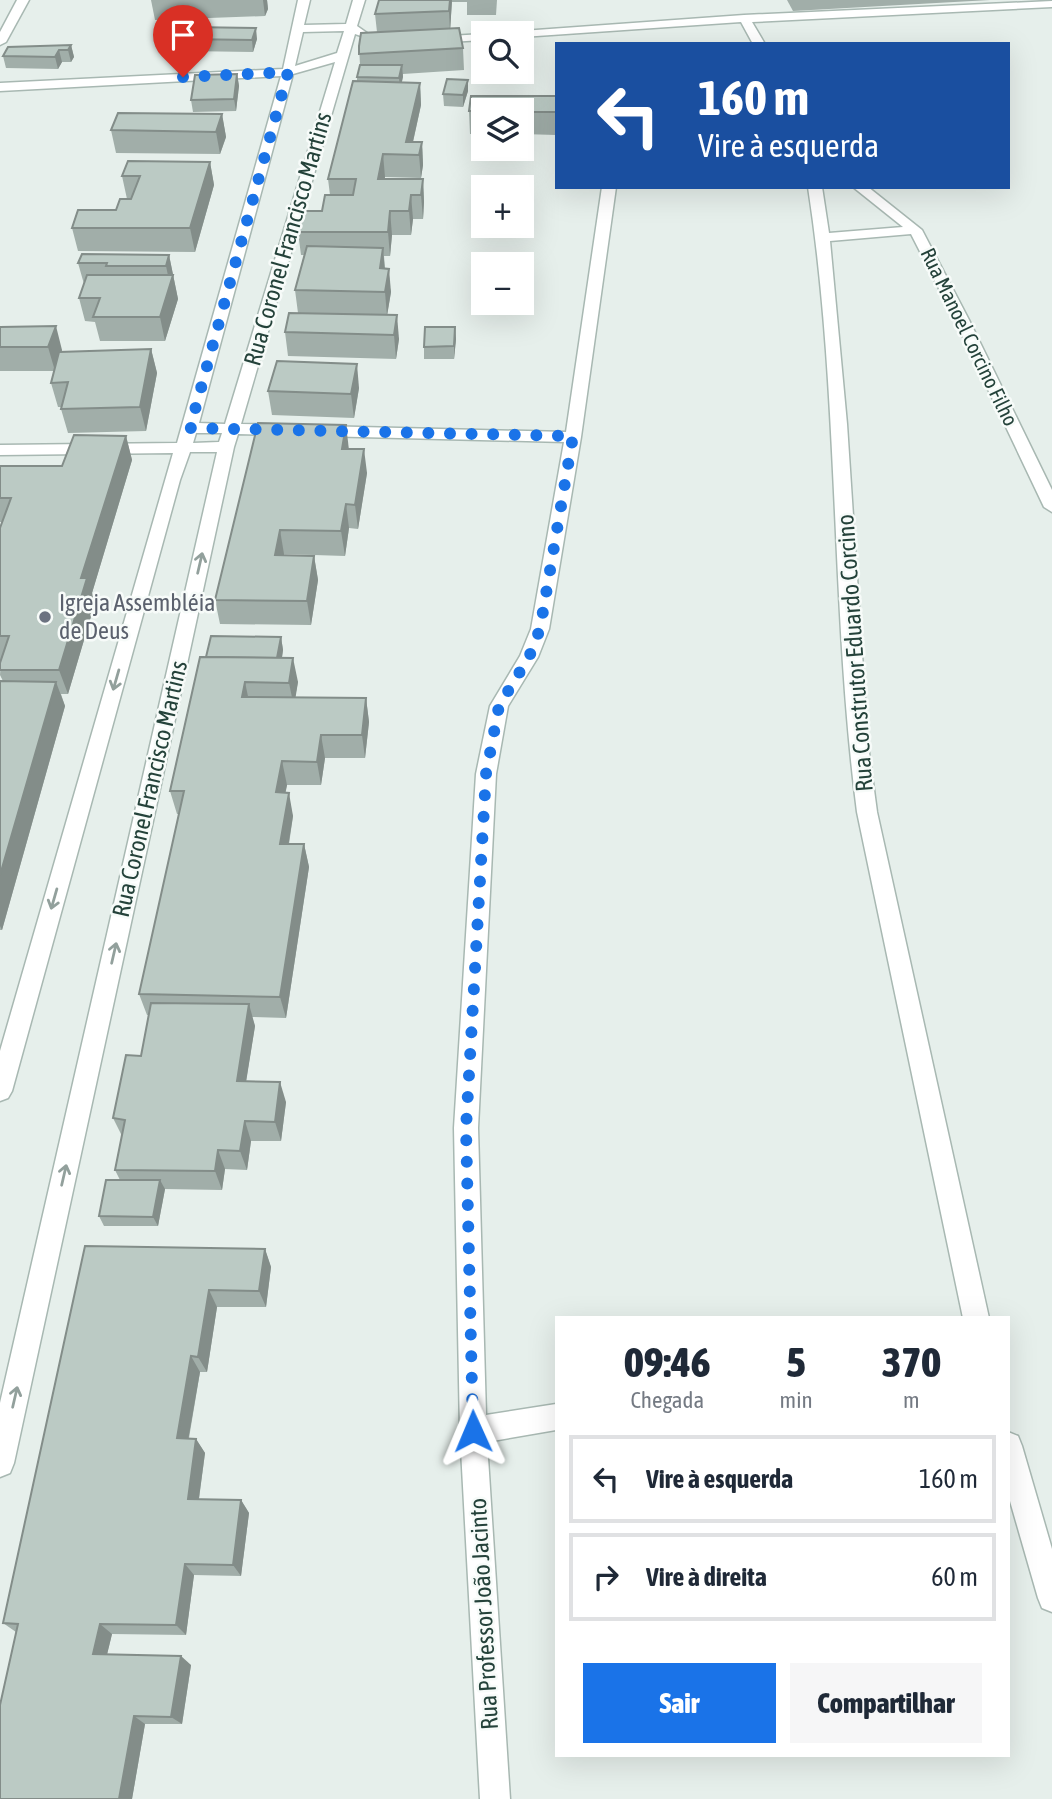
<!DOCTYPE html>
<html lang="pt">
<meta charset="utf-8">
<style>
body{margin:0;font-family:"Asap Condensed",sans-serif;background:#f6f6f7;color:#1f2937;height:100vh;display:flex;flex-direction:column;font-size:26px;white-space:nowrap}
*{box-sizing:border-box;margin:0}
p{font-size:23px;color:#747a83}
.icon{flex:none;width:38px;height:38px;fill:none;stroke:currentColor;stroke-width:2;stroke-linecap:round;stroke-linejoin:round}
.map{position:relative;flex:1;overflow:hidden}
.panel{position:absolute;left:555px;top:1316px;width:455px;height:441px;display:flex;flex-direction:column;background:#fff;border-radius:0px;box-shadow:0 7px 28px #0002}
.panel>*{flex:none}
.top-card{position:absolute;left:555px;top:42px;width:455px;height:147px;border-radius:0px;box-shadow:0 7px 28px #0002;background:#1a4fa0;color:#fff;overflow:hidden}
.tools{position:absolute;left:471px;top:21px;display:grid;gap:14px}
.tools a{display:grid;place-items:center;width:63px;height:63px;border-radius:0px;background:#fff;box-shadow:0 7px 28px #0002;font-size:35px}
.pin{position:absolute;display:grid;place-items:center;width:60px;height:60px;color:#fff;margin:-72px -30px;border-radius:50% 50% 50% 0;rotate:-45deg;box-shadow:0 0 7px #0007}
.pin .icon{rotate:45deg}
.me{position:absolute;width:77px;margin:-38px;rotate:359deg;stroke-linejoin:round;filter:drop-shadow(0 0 5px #0008)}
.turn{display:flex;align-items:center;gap:24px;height:147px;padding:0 28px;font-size:32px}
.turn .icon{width:91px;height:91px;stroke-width:2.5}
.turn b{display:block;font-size:49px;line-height:60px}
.eta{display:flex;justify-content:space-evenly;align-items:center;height:119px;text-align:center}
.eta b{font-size:42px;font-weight:800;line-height:49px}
.primary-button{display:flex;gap:14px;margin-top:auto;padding:14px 28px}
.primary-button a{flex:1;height:80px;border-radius:0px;background:#1a73e8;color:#fff;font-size:28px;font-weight:800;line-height:80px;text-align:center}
.primary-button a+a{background:#f6f6f7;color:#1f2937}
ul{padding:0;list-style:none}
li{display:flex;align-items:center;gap:21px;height:88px;margin:0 14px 10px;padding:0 14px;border:4px solid #e0e1e3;border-radius:0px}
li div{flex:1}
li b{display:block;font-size:26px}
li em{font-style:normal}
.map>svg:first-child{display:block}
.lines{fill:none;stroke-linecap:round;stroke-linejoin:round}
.minor-casing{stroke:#a8b8b2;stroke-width:3}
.minor{fill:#fff;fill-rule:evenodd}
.wall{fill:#a1aea9}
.shaded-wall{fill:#838d89}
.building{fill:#bbcac4;stroke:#838d89;stroke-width:2}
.oneway{stroke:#92a09c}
.route{stroke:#1a73e8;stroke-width:12;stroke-dasharray:0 21.6}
.worship-dot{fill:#6b7280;stroke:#f7fbf9;stroke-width:2.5}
.labels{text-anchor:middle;stroke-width:5;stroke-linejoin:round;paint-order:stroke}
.far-street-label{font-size:21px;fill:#24423a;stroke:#f7fbf9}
.street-label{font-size:24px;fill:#24423a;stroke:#f7fbf9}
.worship-label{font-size:24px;fill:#5b616d;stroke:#f7fbf9;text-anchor:start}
</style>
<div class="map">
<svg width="1052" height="1799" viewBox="0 0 1052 1799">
<rect width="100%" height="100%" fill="#e6efeb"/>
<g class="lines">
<defs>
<g id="minor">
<path d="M17 0H29L6 42 0 45V32Z"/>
<path d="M298 0H310L304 25 346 24 353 0H365L357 26 367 33 361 36 355 34 241 424 284 425 292 430 284 435 238 434 234 447 14 1463 10 1473 0 1477V1403L217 452H190L180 480 12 1091 8 1098 0 1101V1051L173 453 0 455V445L177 443 281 76 0 91V83L283 69ZM344 31 337 53 295 66 303 32ZM335 62 225 424 199 423 293 74ZM196 433H222L219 442 193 443Z"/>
<path d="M1052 1V7L752 22 765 44H753L741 22 522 37V33H517L522 31 744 15Z"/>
<path d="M483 34V40L433 43 427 40 433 37Z"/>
<path d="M602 187H616L581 437 549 629 538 657 508 706 496 774 478 1128 486 1415 556 1404V1430L487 1442 510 1799H480L460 1431 454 1128 476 774 490 706 520 656 531 629 564 442 320 436 312 431 320 426 566 432Z"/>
<path d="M808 187H822L829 233 903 227 853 187H868L922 230 969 320 1052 490V512L1044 507 955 320 911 234 830 241 847 424 868 745 877 812 989 1318H963L857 812C830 605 840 394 808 187Z"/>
<path d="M1008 1432 1018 1436 1022 1446 1052 1549V1612L1042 1608 1038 1598 1008 1494Z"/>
</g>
</defs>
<use href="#minor" class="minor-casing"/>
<use href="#minor" class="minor"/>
</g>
<g class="wall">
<path d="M151 0H267L268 9 265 16 155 20Z"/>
<path d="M379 0H497L496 15H467V2H452L450 29 463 48 464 70 403 74 402 82 420 83 421 105 413 142H422L423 165 421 178 385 177V179H423L424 202 423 219H413L411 235H392L390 256H384L385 269 391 292 387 315 399 339 396 359 288 356 285 332 298 313 295 290 304 255H301L298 232 322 211 330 195 328 179 357 81V77L360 65 359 46 377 32 375 14Z"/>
<path d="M787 0H990L793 11Z"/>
<path d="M184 39H257L253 52 186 51Z"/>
<path d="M71 45 74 57 71 62H62L58 69 6 68 3 56Z"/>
<path d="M237 74 239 86 236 111 193 112 191 100Z"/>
<path d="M468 91 463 107 444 106 443 94Z"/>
<path d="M556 96V135L522 134V110H483V134H470L469 111Z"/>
<path d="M222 114 226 137 220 154 116 153 111 130Z"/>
<path d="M210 162 214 185 195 252 78 251 72 228 116 210 127 199 122 176Z"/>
<path d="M169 255 178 299 165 341H100L95 322 85 321 79 298 84 284 78 263Z"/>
<path d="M0 327 62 350V352L151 349 157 373 146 431 68 433 61 409V407H58L51 383 54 371H0Z"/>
<path d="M455 327 456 339 454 359H424V347Z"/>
<path d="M359 388 354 418 272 415 268 391Z"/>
<path d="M126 436 132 460 92 593 95 603 68 694H61L65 706 2 930H0V681H3L0 675 1 660H0V527L2 522H0V466H62Z"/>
<path d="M349 449 367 473 358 529 349 528 345 556 284 554V555L314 556 318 580 311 625 220 624 215 600Z"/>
<path d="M281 637 283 650 282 658 298 682 295 697 366 698 369 722 365 758H325L321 785H287L285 793 293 816 289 844H304L309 867 286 1018 252 1017 255 1026 246 1081 286 1102 281 1141H251L247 1170 225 1169 222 1190 165 1189 158 1226H104L99 1216 120 1180 115 1170 122 1136 113 1118 141 1056 149 1015H147L139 994 179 814H177L170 791 206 657Z"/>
<path d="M85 1246 265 1249 271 1267 266 1307H217L207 1372H200L189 1438 196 1439 205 1453 199 1499 241 1500 249 1513 241 1576 194 1575 186 1635 112 1634 107 1654 191 1665 182 1724H145L132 1799 16 1632 3 1623Z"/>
</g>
<g class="shaded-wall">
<path d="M263 0H267L268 9 265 16Z"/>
<path d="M450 0H452L450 33 449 11Z"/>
<path d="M256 28 257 39 253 52 252 40Z"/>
<path d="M71 45 74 57 71 62 68 50Z"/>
<path d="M59 50 62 62 58 69 55 57Z"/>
<path d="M402 65 403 77 400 89 399 78Z"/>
<path d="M237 74 239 86 236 111 234 99Z"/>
<path d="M468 80V91L463 107V95Z"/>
<path d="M420 83 421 105 410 155 406 142Z"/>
<path d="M222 114 226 137 220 154 216 132Z"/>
<path d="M422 142 423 165 421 178 419 155Z"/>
<path d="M383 154 385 177 380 202 378 179Z"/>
<path d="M210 162 214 185 195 252 190 228Z"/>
<path d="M423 179 424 202 423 219 421 195Z"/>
<path d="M411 195 413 219 411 235 409 211Z"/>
<path d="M390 211 392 235 390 256 388 232Z"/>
<path d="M383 248 385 272 380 268Z"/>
<path d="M169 255 178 299 165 341 160 317 170 285 166 266Z"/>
<path d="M389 269 391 292 387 316 385 292Z"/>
<path d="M397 315 399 339 396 359 394 335Z"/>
<path d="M56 326 62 350 55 371 48 347Z"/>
<path d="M455 327 456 339 454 359V346Z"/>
<path d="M151 349 157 373 146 431 140 407Z"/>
<path d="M357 364 359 388 354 418 351 394Z"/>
<path d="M346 425 349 450 342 449Z"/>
<path d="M126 436 132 460 92 593 95 603 68 694 59 670 81 578Z"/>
<path d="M364 449 367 473 358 529 355 505Z"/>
<path d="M346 504 349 528 345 556 341 531Z"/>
<path d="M280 530 284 554 280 579 275 555Z"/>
<path d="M314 556 318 580 311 625 307 601Z"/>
<path d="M281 637 283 650 278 682 275 669Z"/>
<path d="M293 658 298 682 294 707 289 683Z"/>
<path d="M56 682 65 706 2 930 0 926V875Z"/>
<path d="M245 682 250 706 242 697Z"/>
<path d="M366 698 369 722 365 758 362 735Z"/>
<path d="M321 735 325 758 321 785 317 762Z"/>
<path d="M282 761 287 785 281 816 276 792Z"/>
<path d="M289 793 293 816 285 866 280 844Z"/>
<path d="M304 844 309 867 286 1018 280 997Z"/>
<path d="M249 1004 255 1026 243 1101 237 1081Z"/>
<path d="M280 1082 286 1102 281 1141 275 1122Z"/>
<path d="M245 1121 251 1141 247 1170 240 1151Z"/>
<path d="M218 1150 225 1169 222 1190 215 1171Z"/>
<path d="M160 1180 165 1189 158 1226 153 1217Z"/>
<path d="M265 1249 271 1267 266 1307 259 1291Z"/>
<path d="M209 1290 217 1307 207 1372 198 1357Z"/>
<path d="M191 1356 200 1372 186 1452 177 1438Z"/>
<path d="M196 1439 205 1453 197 1512 188 1499Z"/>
<path d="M241 1500 249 1513 241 1576 233 1565Z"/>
<path d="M185 1564 194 1575 186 1635 176 1625Z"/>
<path d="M100 1624 112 1634 105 1663 93 1654Z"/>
<path d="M181 1656 191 1665 182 1724 171 1717Z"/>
<path d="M134 1716 145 1724 132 1799H119Z"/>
</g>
<g class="building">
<path d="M379 0H450L449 11 375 14Z"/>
<path d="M189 27 256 28 252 40 184 39Z"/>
<path d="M459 28 463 48 359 54V46L361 33Z"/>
<path d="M71 45 68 50H59L55 57 3 56 8 47Z"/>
<path d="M360 65H402L399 78 357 77Z"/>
<path d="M237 74 234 99 191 100 195 75Z"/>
<path d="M447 79 468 80 463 95 443 94Z"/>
<path d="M353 81 420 83 406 142H422L419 155 383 154 378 179H423L421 195H411L409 211H390L388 232H298L302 211H322L325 195H353L356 179H328Z"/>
<path d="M471 96H556V112H522V110L469 111Z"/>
<path d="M118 113 222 114 216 132 111 130Z"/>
<path d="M128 161 210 162 190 228H72L78 210H116L120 199H131L140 176H122Z"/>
<path d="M307 246 383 248 380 268 389 269 385 292 295 290Z"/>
<path d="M82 254 169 255 166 266H106L107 263H78Z"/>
<path d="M87 275H173L160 317H93L100 298H79Z"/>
<path d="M289 313 397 315 394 335 285 332Z"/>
<path d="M56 326 48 347H0V327Z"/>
<path d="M425 327H455L454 346 424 347Z"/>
<path d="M151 349 140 407 61 409 68 382 51 383 59 352Z"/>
<path d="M277 361 357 364 351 394 268 391Z"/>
<path d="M258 423 346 425 342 449H364L355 505 346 504 341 531 280 530 275 555 314 556 307 601 215 600Z"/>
<path d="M74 435 126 436 81 578H87L59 670H0V663L9 636H0V528L11 498H0V466H62Z"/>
<path d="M211 636 281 637 277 658 206 657Z"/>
<path d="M200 657 293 658 289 683 245 682 242 697 366 698 362 735H321L317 762 282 761 276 792 289 793 280 844H304L280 997 139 994 184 791H170Z"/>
<path d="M0 681 56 682 0 875Z"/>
<path d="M151 1003 249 1004 237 1081 280 1082 275 1122 245 1121 240 1151 218 1150 215 1171 115 1170 125 1120 113 1118 126 1055 141 1056Z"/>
<path d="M106 1180H160L153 1217 99 1216Z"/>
<path d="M85 1246 265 1249 259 1291 209 1290 198 1357 191 1356 177 1438 196 1439 188 1499 241 1500 233 1565 185 1564 176 1625 100 1624 93 1654 181 1656 171 1717 134 1716 119 1799H0V1705L18 1624 3 1623Z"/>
</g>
<defs><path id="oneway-shaft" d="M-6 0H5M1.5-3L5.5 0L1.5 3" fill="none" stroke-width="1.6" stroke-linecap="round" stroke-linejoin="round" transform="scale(1.75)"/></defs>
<g class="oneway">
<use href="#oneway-shaft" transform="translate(200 563) rotate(-77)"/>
<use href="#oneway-shaft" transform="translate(116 680) rotate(106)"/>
<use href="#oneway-shaft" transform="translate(54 899) rotate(106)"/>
<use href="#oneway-shaft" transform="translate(114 953) rotate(-77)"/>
<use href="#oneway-shaft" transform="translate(64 1175) rotate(-77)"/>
<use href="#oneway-shaft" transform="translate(15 1397) rotate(-77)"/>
</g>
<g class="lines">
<path class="route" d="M183 77 288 72 190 428 573 436 540 629 529 657 499 706 486 774 466 1128 473 1431"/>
</g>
<circle class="worship-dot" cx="45" cy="617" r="7"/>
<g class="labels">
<g class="far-street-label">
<text transform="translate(969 337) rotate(64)" y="7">Rua Manoel Corcino Filho</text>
</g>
<g class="street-label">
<text transform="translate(288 239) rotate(-74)" y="8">Rua Coronel Francisco Martins</text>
<text transform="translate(855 653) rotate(-94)" y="8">Rua Construtor Eduardo Corcino</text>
<text transform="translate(150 789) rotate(-77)" y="8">Rua Coronel Francisco Martins</text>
<text transform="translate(484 1614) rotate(-93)" y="8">Rua Professor João Jacinto</text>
</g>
<g class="worship-label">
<text x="59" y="611">Igreja Assembléia<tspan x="59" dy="28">de Deus</tspan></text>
</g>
</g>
</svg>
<div class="tools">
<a><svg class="icon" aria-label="search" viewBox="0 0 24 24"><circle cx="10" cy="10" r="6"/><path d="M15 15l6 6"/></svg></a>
<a><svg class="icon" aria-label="layers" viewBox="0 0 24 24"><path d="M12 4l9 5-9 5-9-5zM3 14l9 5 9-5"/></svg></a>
<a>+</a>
<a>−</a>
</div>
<div class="pin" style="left:183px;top:77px;background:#d93025"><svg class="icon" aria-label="arrive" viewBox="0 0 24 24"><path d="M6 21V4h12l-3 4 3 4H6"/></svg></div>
<svg class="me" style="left:473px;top:1431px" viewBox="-20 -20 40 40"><path d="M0-17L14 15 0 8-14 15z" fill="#1a73e8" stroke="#fff" stroke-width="4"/></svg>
<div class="top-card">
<div class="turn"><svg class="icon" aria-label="left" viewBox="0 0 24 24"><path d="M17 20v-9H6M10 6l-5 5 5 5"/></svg><div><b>160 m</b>Vire à esquerda</div></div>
</div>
<section class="panel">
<div class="eta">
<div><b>09:46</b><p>Chegada</p></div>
<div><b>5</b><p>min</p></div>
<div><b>370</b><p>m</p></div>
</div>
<ul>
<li><svg class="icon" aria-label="left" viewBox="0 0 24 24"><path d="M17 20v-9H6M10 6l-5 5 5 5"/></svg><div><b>Vire à esquerda</b></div><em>160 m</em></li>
<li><svg class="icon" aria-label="right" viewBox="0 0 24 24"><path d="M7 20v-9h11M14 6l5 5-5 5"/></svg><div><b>Vire à direita</b></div><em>60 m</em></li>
</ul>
<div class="primary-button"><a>Sair</a><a>Compartilhar</a></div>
</section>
</div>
